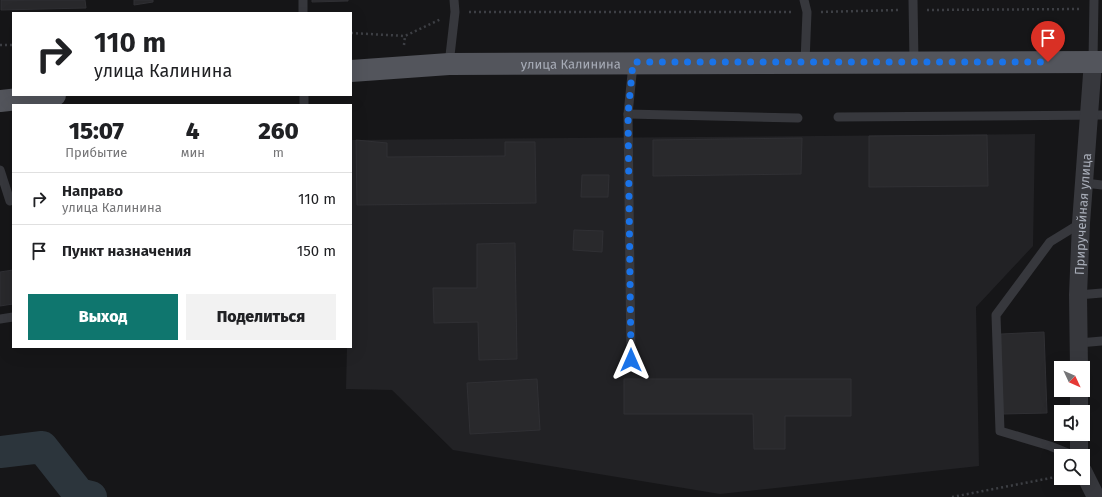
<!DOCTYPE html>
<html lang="ru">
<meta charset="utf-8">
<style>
body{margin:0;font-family:"Fira Sans",sans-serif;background:#f2f2f2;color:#202124;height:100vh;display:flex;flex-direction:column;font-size:15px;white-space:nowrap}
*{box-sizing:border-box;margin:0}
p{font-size:13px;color:#757577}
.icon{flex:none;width:22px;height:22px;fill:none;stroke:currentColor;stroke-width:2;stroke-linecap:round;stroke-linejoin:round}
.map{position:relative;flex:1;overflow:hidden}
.panel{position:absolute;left:12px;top:104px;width:340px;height:244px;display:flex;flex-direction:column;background:#fff;border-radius:0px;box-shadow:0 4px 16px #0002}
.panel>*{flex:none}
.banner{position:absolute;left:12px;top:12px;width:340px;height:84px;border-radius:0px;box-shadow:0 4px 16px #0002;background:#fff;color:#202124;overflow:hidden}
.needle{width:26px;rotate:134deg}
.buttons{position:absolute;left:1054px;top:361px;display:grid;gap:8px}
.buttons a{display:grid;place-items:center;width:36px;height:36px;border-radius:0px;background:#fff;box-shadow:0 4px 16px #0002;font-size:20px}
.pin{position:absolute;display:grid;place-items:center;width:34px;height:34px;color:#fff;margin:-41px -17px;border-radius:50% 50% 50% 0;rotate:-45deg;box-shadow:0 0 4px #0007}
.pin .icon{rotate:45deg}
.me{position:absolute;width:44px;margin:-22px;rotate:0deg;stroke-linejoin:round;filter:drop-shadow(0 0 3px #0008)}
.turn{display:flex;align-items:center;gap:14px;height:84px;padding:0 16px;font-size:18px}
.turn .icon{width:52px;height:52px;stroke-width:2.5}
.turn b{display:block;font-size:28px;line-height:34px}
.eta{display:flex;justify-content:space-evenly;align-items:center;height:68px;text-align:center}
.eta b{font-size:24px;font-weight:800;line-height:28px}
.primary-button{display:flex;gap:8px;margin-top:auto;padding:8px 16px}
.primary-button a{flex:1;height:46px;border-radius:0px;background:#0f766e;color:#fff;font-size:16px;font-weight:800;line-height:46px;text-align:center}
.primary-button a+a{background:#f2f2f2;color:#202124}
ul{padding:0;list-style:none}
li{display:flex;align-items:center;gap:12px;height:52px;padding:0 16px;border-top:1px solid #e0e0e0}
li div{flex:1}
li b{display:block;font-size:15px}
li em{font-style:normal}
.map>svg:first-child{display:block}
.built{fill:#222225}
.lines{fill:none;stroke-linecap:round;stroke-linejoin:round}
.river{stroke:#2c353c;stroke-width:32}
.building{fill:#29292c;stroke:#303034}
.path{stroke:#3d3f44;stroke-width:2.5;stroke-dasharray:2 3;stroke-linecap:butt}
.lane{stroke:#37383d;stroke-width:9}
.street{stroke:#37383d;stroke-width:18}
.primary{stroke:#53555c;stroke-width:22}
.route{stroke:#1a73e8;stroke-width:7;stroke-dasharray:0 12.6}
.labels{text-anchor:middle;stroke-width:4;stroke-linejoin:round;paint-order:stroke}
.street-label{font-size:13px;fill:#a8adb8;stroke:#111113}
</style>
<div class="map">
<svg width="1102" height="497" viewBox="0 0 1102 497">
<rect width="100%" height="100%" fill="#161618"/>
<path class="built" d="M1035 134 1033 246 976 307 979 466 720 494 453 450 392 390 346 389 347 347H351V140Z"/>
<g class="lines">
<path class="river" d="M0 452 42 447 79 494 91 497"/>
</g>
<g class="building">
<path d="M1 0H85L86 8 1 10Z"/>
<path d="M134 0H153V2L134 5Z"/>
<path d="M312 0H348V1L312 2Z"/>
<path d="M987 135 988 186 869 187V136Z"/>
<path d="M802 138 801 174 653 176V140Z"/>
<path d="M356 140 387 143V157L505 156V142H535L536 203 357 205Z"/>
<path d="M582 175H609L608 197H581Z"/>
<path d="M574 230 603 231 602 252 573 250Z"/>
<path d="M515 243 517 359 479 360 478 322 434 323 433 288H477V244Z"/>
<path d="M13 270V304L0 306V272Z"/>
<path d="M1044 332 1047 413 1003 414 1001 334Z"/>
<path d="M537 379 540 430 470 434 467 383Z"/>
<path d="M624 379H851V416H785V449H754L753 414H624Z"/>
</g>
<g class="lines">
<g class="path">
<path d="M927 10 1082 9"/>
<path d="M469 12H794"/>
<path d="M821 12 900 10"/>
<path d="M351 33 405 36"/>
<path d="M0 45H13"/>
<path d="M404 45 405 36 441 19"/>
<path d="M952 497 1061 476"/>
</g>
<g class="lane">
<path d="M303 0V13"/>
<path d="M804 0 807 12 805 62"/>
<path d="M913 0 914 62"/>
<path d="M1093 61 1094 0"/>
<path d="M449 64 455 12 454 0"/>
<path d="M304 95V105"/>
<path d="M628 114 798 118"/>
<path d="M838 117 1102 115"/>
<path d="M0 170 10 201"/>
<path d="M1085 183 1102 185"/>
<path d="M1078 295 1102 293"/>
<path d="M0 319 13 317"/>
<path d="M1079 343 1102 341"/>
<path d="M631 360 628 114 633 64"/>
<path d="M1075 456 1050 446 1000 431 996 315 1050 242 1081 223"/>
</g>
<g class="street">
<path id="s1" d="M1079 368 1078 295 1081 223 1093 61"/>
<path d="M1079 390V412"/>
<path d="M1079 434V456"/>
<path d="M1083 471 1096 497"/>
</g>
<g class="primary">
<path id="s2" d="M351 71 449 64 1102 62"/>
<path d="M0 101 55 95"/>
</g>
</g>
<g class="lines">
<path class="route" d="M631 360 628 114 633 62H1048"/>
</g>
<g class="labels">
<g class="street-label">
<text dy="5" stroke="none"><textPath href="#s2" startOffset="220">улица Калинина</textPath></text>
<text dy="5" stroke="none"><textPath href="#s1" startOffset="154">Приручейная улица</textPath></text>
</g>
</g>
</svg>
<div class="buttons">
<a><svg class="needle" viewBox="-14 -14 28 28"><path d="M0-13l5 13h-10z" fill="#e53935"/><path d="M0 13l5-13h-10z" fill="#757577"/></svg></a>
<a><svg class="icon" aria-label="sound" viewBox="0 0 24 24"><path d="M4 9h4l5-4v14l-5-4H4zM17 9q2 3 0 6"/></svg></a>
<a><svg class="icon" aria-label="search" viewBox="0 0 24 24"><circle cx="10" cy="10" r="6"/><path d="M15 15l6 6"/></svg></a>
</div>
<div class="pin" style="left:1048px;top:62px;background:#d93025"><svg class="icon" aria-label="arrive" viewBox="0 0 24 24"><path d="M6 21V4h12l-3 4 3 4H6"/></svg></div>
<svg class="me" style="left:631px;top:360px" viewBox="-20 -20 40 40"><path d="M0-17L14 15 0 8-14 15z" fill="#1a73e8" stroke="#fff" stroke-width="4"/></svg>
<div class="banner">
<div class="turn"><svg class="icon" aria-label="right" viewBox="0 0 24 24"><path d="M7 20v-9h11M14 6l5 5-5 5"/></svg><div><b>110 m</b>улица Калинина</div></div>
</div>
<section class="panel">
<div class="eta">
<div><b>15:07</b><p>Прибытие</p></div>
<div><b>4</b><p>мин</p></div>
<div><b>260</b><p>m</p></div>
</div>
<ul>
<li><svg class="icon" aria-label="right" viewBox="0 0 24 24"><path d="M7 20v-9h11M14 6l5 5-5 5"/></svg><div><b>Направо</b><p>улица Калинина</p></div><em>110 m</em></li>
<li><svg class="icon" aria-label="arrive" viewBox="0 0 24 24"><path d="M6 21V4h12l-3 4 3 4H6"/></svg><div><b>Пункт назначения</b></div><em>150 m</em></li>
</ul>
<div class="primary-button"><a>Выход</a><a>Поделиться</a></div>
</section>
</div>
